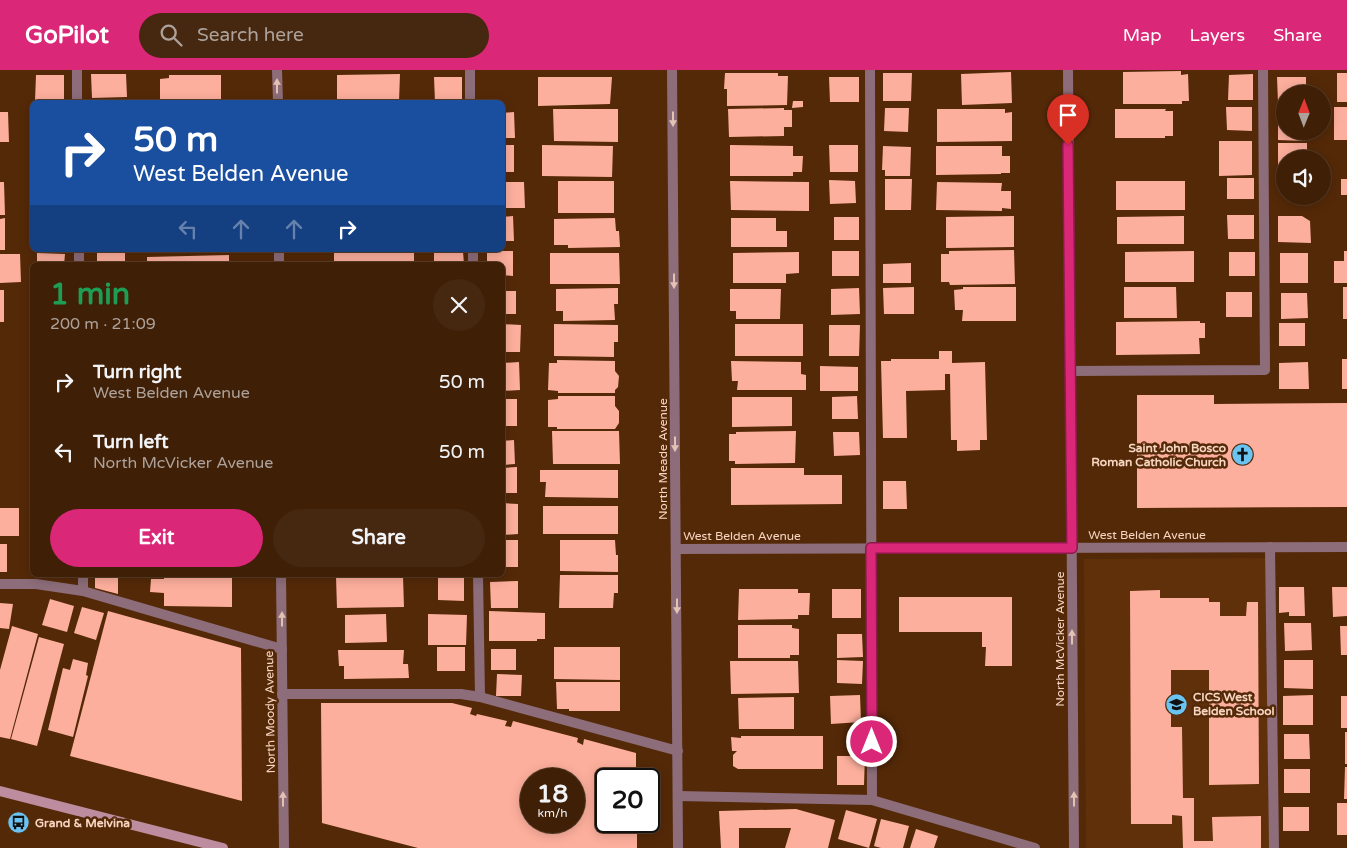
<!DOCTYPE html>
<meta charset="utf-8">
<style>
body{margin:0;font-family:"Varela Round",sans-serif;background:#462710;color:#f1f3f6;height:100vh;display:flex;flex-direction:column;font-size:19px;white-space:nowrap}
*{box-sizing:border-box;margin:0}
p{font-size:16px;color:#ada29b}
.icon{flex:none;width:28px;height:28px;fill:none;stroke:currentColor;stroke-width:2;stroke-linecap:round;stroke-linejoin:round}
.map{position:relative;flex:1;overflow:hidden}
.drawer{position:absolute;left:30px;top:192px;width:475px;height:315px;display:flex;flex-direction:column;background:#3f1f06;border-radius:8px;box-shadow:0 2px 12px #0003,0 0 0 1px #583d28}
.drawer>*{flex:none}
.top-card{position:absolute;left:30px;top:30px;width:475px;height:152px;border-radius:8px;box-shadow:0 2px 12px #0003,0 0 0 1px #583d28;background:#1a4fa0;color:#fff;overflow:hidden}
.needle{width:32px;rotate:1deg}
.tools{position:absolute;left:1276px;top:15px;display:grid;gap:10px}
.tools a{display:grid;place-items:center;width:55px;height:55px;border-radius:50%;background:#3f1f06;box-shadow:0 2px 12px #0003,0 0 0 1px #583d28;font-size:25px}
.speed{position:absolute;left:520px;top:698px;display:flex;gap:10px;font-size:25px;font-weight:700;text-align:center}
.speed>*{display:grid;place-content:center;width:65px;height:65px;border-radius:50%;background:#3f1f06;box-shadow:0 2px 12px #0003,0 0 0 1px #583d28;line-height:1}
.speed small{font-size:12px;font-weight:400}
.speed .limit{border:2px solid #111;border-radius:8px;background:#fff;color:#111}
.pin{position:absolute;display:grid;place-items:center;width:42px;height:42px;color:#fff;margin:-51px -21px;border-radius:50% 50% 50% 0;rotate:-45deg;box-shadow:0 0 5px #0007}
.pin .icon{rotate:45deg}
.me{position:absolute;width:55px;margin:-28px;rotate:0deg;stroke-linejoin:round;filter:drop-shadow(0 0 4px #0008)}
.turn{display:flex;align-items:center;gap:18px;height:105px;padding:0 20px;font-size:22px}
.turn .icon{width:65px;height:65px;stroke-width:2.5}
.turn b{display:block;font-size:35px;line-height:42px}
.lanes{display:flex;align-items:center;height:48px;padding:0 20px;background:#0003;justify-content:center;gap:25px;direction:ltr}
.lanes .off{opacity:.35}
.round{display:grid;place-items:center;flex:none;width:52px;height:52px;border-radius:26px;background:#462710}
.summary{display:flex;align-items:center;justify-content:space-between;height:85px;padding:0 20px}
h1{font-size:30px;font-weight:700;line-height:38px;color:#1e9e55}
.primary-button{display:flex;gap:10px;margin-top:auto;padding:10px 20px}
.primary-button a{flex:1;height:58px;border-radius:30px;background:#db2777;color:#fff;font-size:20px;font-weight:700;line-height:58px;text-align:center}
.primary-button a+a{background:#462710;color:#f1f3f6}
ul{padding:0;list-style:none}
li{display:flex;align-items:center;gap:15px;height:70px;padding:0 20px}
li div{flex:1}
li b{display:block;font-size:19px}
li em{font-style:normal}
header{display:flex;align-items:center;gap:30px;box-sizing:border-box;height:70px;padding:0 25px;background:#db2777;color:#fff}
header strong{font-size:24px}
nav{display:flex;gap:28px;margin-inline-start:auto;font-size:18px}
.search{width:350px;height:45px;background:#462710;display:flex;align-items:center;gap:12px;box-sizing:border-box;padding:0 18px;border-radius:28px;color:#ada29b;font-size:19px}
.map>svg:first-child{display:block}
.built{fill:#60300a}
.building{fill:#fdaf9d;fill-rule:evenodd}
.lines{fill:none;stroke-linecap:round;stroke-linejoin:round}
.service{stroke:#8d6d7a;stroke-width:10}
.minor{stroke:#8d6d7a;stroke-width:10}
.secondary{stroke:#bd8c9f;stroke-width:10}
.oneway{fill:#e3c1b3}
.route-casing{stroke:#8e194d;stroke-width:12}
.route{stroke:#db2777;stroke-width:9}
.labels{text-anchor:middle;stroke-width:5;stroke-linejoin:round;paint-order:stroke}
.poi-label{font-size:12px;font-weight:bold;fill:#f8d6c1;stroke:#542908;text-anchor:start}
.street-label{font-size:12px;fill:#f8d6c1;stroke:#542908}
</style>
<header>
<strong>GoPilot</strong>
<div class="search"><svg class="icon" aria-label="search" viewBox="0 0 24 24"><circle cx="10" cy="10" r="6"/><path d="M15 15l6 6"/></svg>Search here</div>
<nav><a>Map</a><a>Layers</a><a>Share</a></nav>
</header>
<div class="map">
<svg width="1347" height="778" viewBox="0 0 1347 778">
<rect width="100%" height="100%" fill="#542908"/>
<path class="built" d="M1267 488 1269 778H1086L1084 489Z"/>
<g class="building">
<path d="M1181 1V5L1188 4 1189 31H1182V34H1123V2Z"/>
<path d="M1011 2 1012 33 962 35 961 4Z"/>
<path d="M725 3H778V6H788L787 35 727 36V19H724Z"/>
<path d="M883 3H912L911 31H883Z"/>
<rect x="1337" y="3" width="10" height="29"/>
<path d="M91 4H126L127 27 92 28Z"/>
<path d="M400 4 399 32H337V5Z"/>
<path d="M1253 4V30H1228L1229 5Z"/>
<path d="M36 5H64V31H35Z"/>
<path d="M169 5H221V32L160 31V9L169 8Z"/>
<path d="M434 7H462V32H435Z"/>
<path d="M538 7H612L610 34 538 36Z"/>
<path d="M829 7H859V32H830Z"/>
<path d="M1277 7H1306V24H1285V33H1278Z"/>
<path d="M793 31H803V37L792 38Z"/>
<path d="M1226 37H1252V61L1227 60Z"/>
<rect x="1334" y="37" width="13" height="33"/>
<path d="M784 38V40H792V57H784V66L729 67 728 39Z"/>
<path d="M885 38H909L908 62 884 61Z"/>
<path d="M553 39H618V72L554 71Z"/>
<path d="M937 39H1005V43L1012 42V71L937 72Z"/>
<path d="M1115 39H1166L1165 41H1173V66H1165V68H1115Z"/>
<path d="M0 42H8L9 72H0Z"/>
<path d="M514 42 515 68H502V43Z"/>
<path d="M1278 45H1285V61H1305V71L1278 70Z"/>
<path d="M1219 71H1252V105L1219 106Z"/>
<path d="M1278 73H1307V89H1285V102H1278Z"/>
<rect x="502" y="75" width="12" height="27"/>
<path d="M542 75 613 76 612 107 542 106Z"/>
<path d="M730 75 793 76V86H803L802 102H793V106H730Z"/>
<path d="M829 75H858V102H830Z"/>
<path d="M883 76 911 77 910 106H885V100H882Z"/>
<path d="M936 76H1002V86H1010V103H1001V104L936 105Z"/>
<rect x="1227" y="108" width="27" height="21"/>
<path d="M885 109H912L911 140H885Z"/>
<rect x="1341" y="109" width="6" height="16"/>
<path d="M829 110 855 111 856 133 830 134Z"/>
<rect x="558" y="111" width="56" height="32"/>
<path d="M730 111 809 112V141L731 140Z"/>
<rect x="1116" y="111" width="69" height="29"/>
<path d="M0 112H4L5 145H0Z"/>
<path d="M502 112H524L525 138H502Z"/>
<path d="M937 112 1002 113 1001 121H1011V139L1002 138V141L936 140Z"/>
<path d="M1227 145H1254V169H1228Z"/>
<path d="M513 146 514 171H502V147Z"/>
<path d="M1014 146V177L946 178V147Z"/>
<path d="M1184 146V174H1117V147Z"/>
<path d="M1278 146H1302L1310 151 1311 173 1278 172Z"/>
<rect x="834" y="147" width="25" height="23"/>
<path d="M5 148V180H0V149Z"/>
<path d="M615 148 616 161H619L620 177 568 178V175H554V149Z"/>
<path d="M731 148H776V161H787V177H731Z"/>
<path d="M1014 180 1015 214 950 215 949 212H941V184H949V181Z"/>
<path d="M463 181 464 195H434V182Z"/>
<path d="M487 181H513V206L502 205V195H487Z"/>
<rect x="832" y="181" width="27" height="25"/>
<path d="M1194 181V212H1125V182Z"/>
<path d="M1344 181H1347V213H1334V191H1344Z"/>
<path d="M125 182V195H97V183Z"/>
<path d="M799 182V203L786 204V213H733V183Z"/>
<rect x="1229" y="182" width="26" height="24"/>
<path d="M37 183 65 184 64 195H37Z"/>
<rect x="334" y="183" width="80" height="12"/>
<path d="M550 183H619L620 214H550Z"/>
<rect x="1280" y="183" width="28" height="30"/>
<path d="M0 184H20L21 212 0 213Z"/>
<path d="M229 185V195H147V187Z"/>
<path d="M911 193V213H883V194Z"/>
<path d="M914 217V244H884L883 218Z"/>
<path d="M963 217H1016V251H962L963 240H955L954 220 963 219Z"/>
<path d="M1124 217H1176L1177 248H1124Z"/>
<rect x="1343" y="217" width="4" height="32"/>
<path d="M618 218V234H614L615 250 563 251V241H556V219Z"/>
<path d="M859 218 860 244 831 245V219Z"/>
<path d="M730 219H781L780 249H736V241H730Z"/>
<rect x="0" y="220" width="4" height="32"/>
<rect x="502" y="221" width="14" height="23"/>
<rect x="1226" y="222" width="26" height="25"/>
<path d="M1281 223H1307L1308 248 1281 249Z"/>
<path d="M1200 251V253H1205V268H1199L1200 284 1116 285V252Z"/>
<rect x="1279" y="253" width="26" height="23"/>
<path d="M502 254 521 255 520 282H502Z"/>
<path d="M554 254 618 255V272H614V287L554 286Z"/>
<rect x="735" y="254" width="68" height="32"/>
<path d="M829 255H860L859 286H829Z"/>
<path d="M939 281H952V293L985 292 987 370H980V380L957 381V370H951L950 304H945V320L906 321 907 368H883L881 291H891V289H939Z"/>
<rect x="1342" y="289" width="5" height="30"/>
<path d="M557 290 615 291V301L619 306 618 317 615 320V323H558V321L548 320 549 293H557Z"/>
<path d="M731 291 801 292V304L806 305V320H737L738 311H732Z"/>
<path d="M519 292 520 320 502 321V293Z"/>
<path d="M1308 292 1309 319H1279V293Z"/>
<path d="M820 296 858 297V321H820Z"/>
<path d="M1137 325H1214V334L1347 333V437L1137 438Z"/>
<path d="M558 326H615V336L619 341V353L615 359H557V357H548V330L558 329Z"/>
<path d="M857 326 858 349H832V327Z"/>
<path d="M732 327H792V356L732 357Z"/>
<rect x="502" y="329" width="15" height="27"/>
<path d="M552 361H619L620 394H553Z"/>
<path d="M796 361 795 393 735 394V391H729V364H736V362Z"/>
<path d="M833 362H859L860 385 834 386Z"/>
<path d="M514 370 515 394 502 395V371Z"/>
<path d="M517 397V423H502V398Z"/>
<path d="M731 398H804V405H842V434L731 435Z"/>
<path d="M540 400H618V428L545 427 546 412H540Z"/>
<path d="M883 411H906L907 439H883Z"/>
<path d="M502 433 518 434V464L502 465Z"/>
<rect x="543" y="436" width="75" height="28"/>
<rect x="0" y="438" width="19" height="28"/>
<rect x="502" y="470" width="16" height="27"/>
<path d="M560 470H615L616 485H618V502L560 501Z"/>
<rect x="0" y="474" width="7" height="28"/>
<path d="M560 505H618V523H614L613 538H559Z"/>
<path d="M95 506H118V524L95 518Z"/>
<path d="M403 506 404 537 337 538 336 507Z"/>
<path d="M438 506H464V531L438 530Z"/>
<path d="M164 507H232V537L164 536V523L150 522 151 509H164Z"/>
<path d="M518 511V538H491L490 512Z"/>
<path d="M1279 517H1304L1305 546H1289V542L1279 543Z"/>
<path d="M1332 517H1347V546L1333 547Z"/>
<path d="M739 519H798V523H810L809 545H798V549L738 550Z"/>
<rect x="832" y="519" width="29" height="29"/>
<path d="M1160 520V528H1209V532H1220V546H1246L1247 532H1258L1259 714 1209 715V600H1171V657H1182L1183 728H1194V771H1213L1212 747 1261 746V778H1183L1182 746 1172 745V754H1131L1130 521Z"/>
<path d="M899 527H1012V596H985L986 577H982V562H899Z"/>
<path d="M50 529 74 536 67 562 42 555Z"/>
<path d="M0 533 13 534 9 559 0 558Z"/>
<path d="M82 537 104 543 96 570 74 563Z"/>
<path d="M108 541 241 578 242 731 70 686Z"/>
<path d="M489 541 545 543V569H537V571H489Z"/>
<path d="M386 544 387 572 345 573V545Z"/>
<path d="M428 544 467 545 466 575H428Z"/>
<path d="M1284 553H1311L1312 580 1285 581Z"/>
<path d="M738 555H792V558L799 559V585H790V588H738Z"/>
<path d="M12 556 38 564 10 669 0 667V600Z"/>
<path d="M1340 556H1347V585H1341Z"/>
<path d="M837 564H862L863 587 837 588Z"/>
<path d="M39 567 64 574 37 676 11 669Z"/>
<rect x="437" y="577" width="28" height="24"/>
<path d="M554 577H620V610L554 609Z"/>
<rect x="491" y="579" width="25" height="21"/>
<path d="M338 580H404L403 594H408L409 608 344 609V596H339Z"/>
<path d="M73 589 88 593 86 605 88 606 73 667 48 660 63 598 70 600Z"/>
<path d="M837 590 863 591 862 614 837 613Z"/>
<path d="M1284 590H1313V619L1284 618Z"/>
<path d="M730 591H798L799 623 731 624Z"/>
<path d="M497 604 522 605 521 626H496Z"/>
<path d="M556 612H620V641H569V639H557Z"/>
<path d="M860 625 861 652 831 654 830 626Z"/>
<path d="M1313 625V655H1283V626Z"/>
<rect x="1341" y="626" width="6" height="32"/>
<path d="M794 627V659H739L738 628Z"/>
<path d="M321 633H452L472 638 470 644 476 646 477 644 507 651 505 656 511 657 513 651 578 668 577 672 583 675 584 669 636 683V709H606V751H637V778H418L322 753ZM531 709H574V751H531Z"/>
<rect x="1345" y="662" width="2" height="32"/>
<path d="M1284 664H1309L1310 689H1284Z"/>
<path d="M741 666H823V699H738L733 696V685L737 681H732L731 667 741 668Z"/>
<path d="M837 686H865L864 715H837Z"/>
<path d="M1345 697H1347V729H1344Z"/>
<rect x="1284" y="699" width="26" height="24"/>
<rect x="1337" y="733" width="10" height="32"/>
<rect x="1283" y="737" width="26" height="24"/>
<path d="M796 739 835 750 828 778H785L791 758H739V778H721L719 741Z"/>
<path d="M846 740 877 749 869 778 838 769Z"/>
<path d="M881 749 909 756 903 778H881L874 776Z"/>
<path d="M916 759 938 766 934 778H910Z"/>
</g>
<g class="lines">
<g class="service">
<path d="M77 0V32"/>
<path d="M470 0V32"/>
<path d="M870 0 872 730"/>
<path d="M79 180V195"/>
<path d="M473 180V195"/>
<path d="M1070 301 1265 300 1263 0"/>
<path d="M1270 477 1274 778"/>
<path d="M83 505V521"/>
<path d="M478 505 480 627"/>
<path d="M0 514H36L83 521 282 579"/>
<path d="M282 624H461L480 627 678 681"/>
<path d="M678 726 872 730 1035 778"/>
</g>
<g class="minor">
<path d="M277 0 278 32"/>
<path d="M672 0 678 778"/>
<path d="M1068 0 1074 778"/>
<path d="M279 180V195"/>
<path d="M676 479 1347 477"/>
<path d="M281 505 284 778"/>
</g>
<path class="secondary" d="M0 721 223 778"/>
</g>
<defs><path id="oneway-solid" d="M-6-.8H1V-3.2L6.5 0L1 3.2V.8H-6Z" transform="scale(1.25)"/></defs>
<g class="oneway">
<use href="#oneway-solid" transform="translate(277 16) rotate(-90)"/>
<use href="#oneway-solid" transform="translate(673 49) rotate(90)"/>
<use href="#oneway-solid" transform="translate(674 211) rotate(90)"/>
<use href="#oneway-solid" transform="translate(675 374) rotate(90)"/>
<use href="#oneway-solid" transform="translate(677 536) rotate(90)"/>
<use href="#oneway-solid" transform="translate(282 549) rotate(-90)"/>
<use href="#oneway-solid" transform="translate(1072 567) rotate(-90)"/>
<use href="#oneway-solid" transform="translate(283 729) rotate(-90)"/>
<use href="#oneway-solid" transform="translate(1074 729) rotate(-90)"/>
</g>
<g class="lines">
<defs>
<path id="route" d="M872 672 871 478H1072L1068 75"/>
</defs>
<use href="#route" class="route-casing"/>
<use href="#route" class="route"/>
</g>
<defs>
<symbol id="church-disc" viewBox="-11 -11 22 22"><circle r="9.5" fill="#6ac3f1" stroke="#542908"/><path d="M-1.2-6h2.4v3.5h3.3v2.4h-3.3V6h-2.4V-.1h-3.3v-2.4h3.3Z" fill="#111"/></symbol>
<symbol id="school-disc" viewBox="-11 -11 22 22"><circle r="9.5" fill="#6ac3f1" stroke="#542908"/><path d="M0-5L7-2L0 1L-7-2ZM-4 1L0 2.5L4 1V4Q0 6-4 4Z" fill="#111"/></symbol>
<symbol id="bus-disc" viewBox="-11 -11 22 22"><circle r="9.5" fill="#6ac3f1" stroke="#542908"/><path d="M-5-6H5V4H4V6H2V4H-2V6H-4V4H-5ZM-3.5-4V0h7V-4ZM-3.5 1.2v1.5H-2V1.2ZM2 1.2v1.5H3.5V1.2Z" fill="#111"/></symbol>
</defs>
<g fill-rule="evenodd">
<use href="#church-disc" x="1230" y="372" width="25" height="25"/>
<use href="#school-disc" x="1164" y="622" width="25" height="25"/>
<use href="#bus-disc" x="6" y="740" width="25" height="25"/>
</g>
<g class="labels">
<g class="poi-label">
<text x="1226" y="382" text-anchor="end">Saint John Bosco<tspan x="1226" dy="14">Roman Catholic Church</tspan></text>
<text x="1193" y="631">CICS West<tspan x="1193" dy="14">Belden School</tspan></text>
<text x="35" y="757">Grand &amp; Melvina</text>
</g>
<g class="street-label">
<text transform="translate(663 389) rotate(-90)" y="4">North Meade Avenue</text>
<text x="1147" y="469">West Belden Avenue</text>
<text x="742" y="470">West Belden Avenue</text>
<text transform="translate(1060 569) rotate(-90)" y="4">North McVicker Avenue</text>
<text transform="translate(270 642) rotate(-91)" y="4">North Moody Avenue</text>
</g>
</g>
</svg>
<div class="tools">
<a><svg class="needle" viewBox="-14 -14 28 28"><path d="M0-13l5 13h-10z" fill="#e53935"/><path d="M0 13l5-13h-10z" fill="#ada29b"/></svg></a>
<a><svg class="icon" aria-label="sound" viewBox="0 0 24 24"><path d="M4 9h4l5-4v14l-5-4H4zM17 9q2 3 0 6"/></svg></a>
</div>
<div class="speed"><div>18<small>km/h</small></div><div class="limit">20</div></div>
<div class="pin" style="left:1068px;top:75px;background:#d93025"><svg class="icon" aria-label="arrive" viewBox="0 0 24 24"><path d="M6 21V4h12l-3 4 3 4H6"/></svg></div>
<svg class="me" style="left:872px;top:672px" viewBox="-20 -20 40 40"><circle r="17" fill="#db2777" stroke="#fff" stroke-width="3"/><path d="M0-11L8 9 0 5-8 9z" fill="#fff"/></svg>
<div class="top-card">
<div class="turn"><svg class="icon" aria-label="right" viewBox="0 0 24 24"><path d="M7 20v-9h11M14 6l5 5-5 5"/></svg><div><b>50 m</b>West Belden Avenue</div></div>
<div class="lanes"><svg class="icon off" aria-label="left" viewBox="0 0 24 24"><path d="M17 20v-9H6M10 6l-5 5 5 5"/></svg><svg class="icon off" aria-label="ahead" viewBox="0 0 24 24"><path d="M12 20V5M6 11l6-6 6 6"/></svg><svg class="icon off" aria-label="ahead" viewBox="0 0 24 24"><path d="M12 20V5M6 11l6-6 6 6"/></svg><svg class="icon" aria-label="right" viewBox="0 0 24 24"><path d="M7 20v-9h11M14 6l5 5-5 5"/></svg></div>
</div>
<section class="drawer">
<div class="summary"><div><h1>1 min</h1><p>200 m · 21:09</p></div><a class="round"><svg class="icon" aria-label="close" viewBox="0 0 24 24"><path d="M6 6l12 12M18 6L6 18"/></svg></a></div>
<ul>
<li><svg class="icon" aria-label="right" viewBox="0 0 24 24"><path d="M7 20v-9h11M14 6l5 5-5 5"/></svg><div><b>Turn right</b><p>West Belden Avenue</p></div><em>50 m</em></li>
<li><svg class="icon" aria-label="left" viewBox="0 0 24 24"><path d="M17 20v-9H6M10 6l-5 5 5 5"/></svg><div><b>Turn left</b><p>North McVicker Avenue</p></div><em>50 m</em></li>
</ul>
<div class="primary-button"><a>Exit</a><a>Share</a></div>
</section>
</div>
